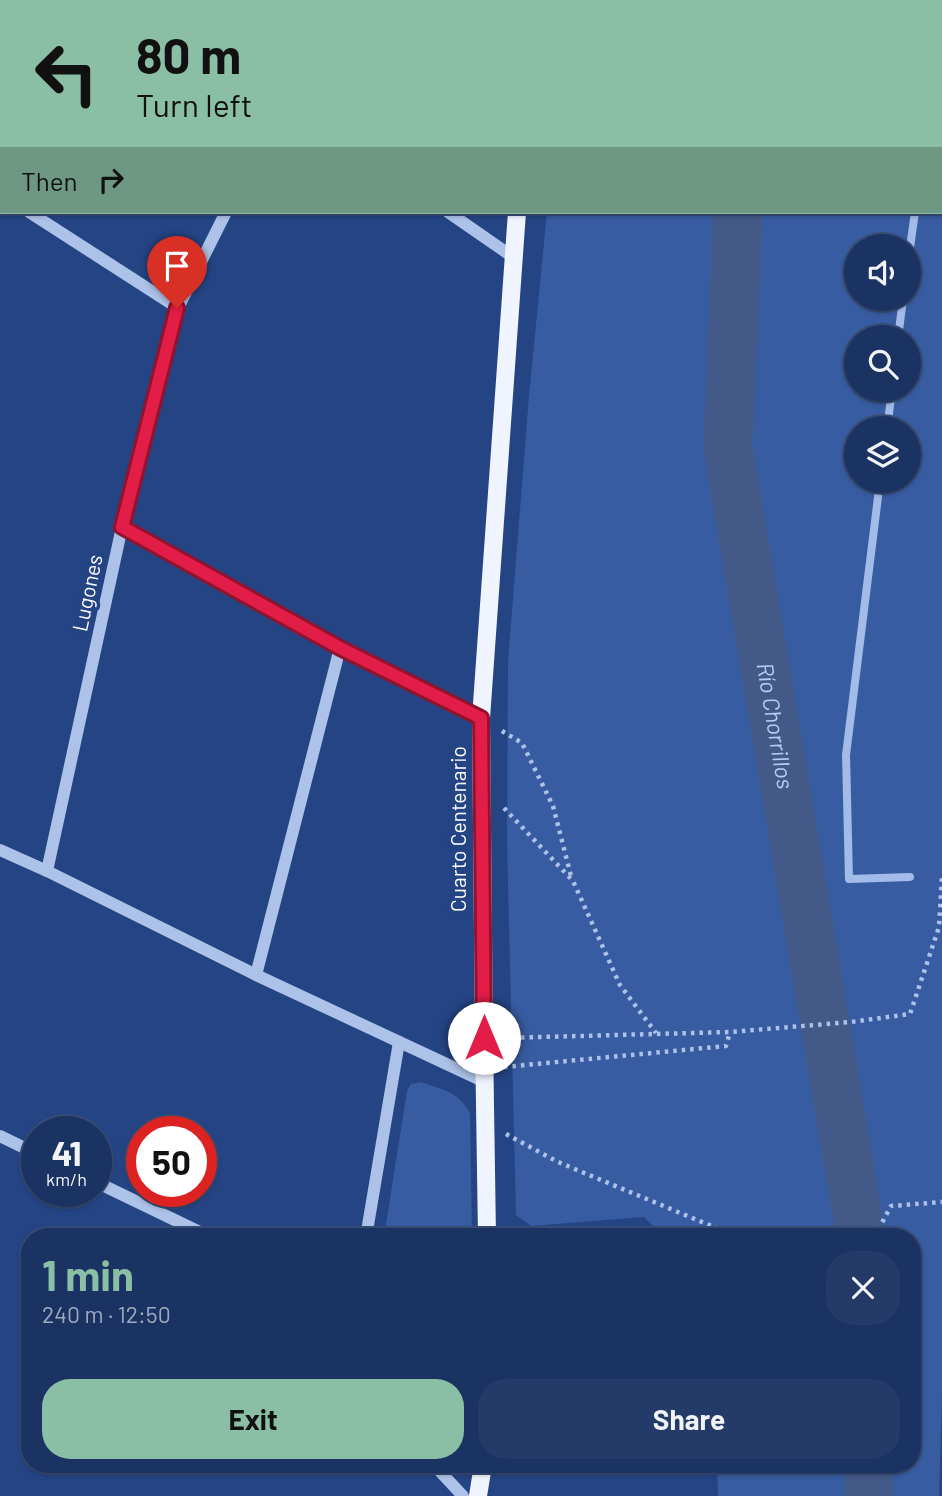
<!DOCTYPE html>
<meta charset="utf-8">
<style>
body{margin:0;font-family:Barlow,sans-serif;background:#243b69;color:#f1f3f6;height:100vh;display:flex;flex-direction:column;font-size:26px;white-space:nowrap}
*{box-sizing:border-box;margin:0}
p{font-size:23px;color:#a0aabe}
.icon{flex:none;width:38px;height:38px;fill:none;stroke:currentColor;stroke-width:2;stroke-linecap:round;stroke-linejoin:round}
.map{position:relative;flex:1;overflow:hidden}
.drawer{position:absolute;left:21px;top:1228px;width:900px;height:245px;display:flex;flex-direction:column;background:#1b3363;border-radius:28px;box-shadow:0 2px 5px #0004,0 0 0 2px #394e78}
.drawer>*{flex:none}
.guide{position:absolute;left:0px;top:0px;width:943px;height:214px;box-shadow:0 2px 5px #0004,0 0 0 2px #394e78;background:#8abfa5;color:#111;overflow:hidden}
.controls{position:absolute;left:844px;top:234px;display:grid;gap:14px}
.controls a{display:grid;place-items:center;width:77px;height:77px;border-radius:50%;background:#1b3363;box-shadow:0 2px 5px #0004,0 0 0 2px #394e78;font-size:35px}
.speed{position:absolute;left:21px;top:1116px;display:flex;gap:14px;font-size:35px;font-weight:700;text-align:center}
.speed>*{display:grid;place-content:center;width:91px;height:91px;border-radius:50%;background:#1b3363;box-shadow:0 2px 5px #0004,0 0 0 2px #394e78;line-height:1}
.speed small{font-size:18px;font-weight:400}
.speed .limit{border:10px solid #d22;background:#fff;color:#111}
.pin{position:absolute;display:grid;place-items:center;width:60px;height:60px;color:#fff;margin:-72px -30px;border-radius:50% 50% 50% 0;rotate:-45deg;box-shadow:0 0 7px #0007}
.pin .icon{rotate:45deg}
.me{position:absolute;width:77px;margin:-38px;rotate:0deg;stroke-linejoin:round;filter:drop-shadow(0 0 5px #0008)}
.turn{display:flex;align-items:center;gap:24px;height:147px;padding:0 21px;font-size:32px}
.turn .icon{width:91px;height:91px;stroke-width:2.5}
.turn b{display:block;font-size:49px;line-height:60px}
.then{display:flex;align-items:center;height:66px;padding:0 21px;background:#0003;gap:14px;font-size:26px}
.round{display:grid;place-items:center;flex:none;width:74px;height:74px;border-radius:28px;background:#243b69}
.overview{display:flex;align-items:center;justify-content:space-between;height:119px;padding:0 21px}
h1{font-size:42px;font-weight:700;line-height:52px;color:#8abfa5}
.cta{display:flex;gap:14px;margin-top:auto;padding:14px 21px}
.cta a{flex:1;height:80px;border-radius:28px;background:#8abfa5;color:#111;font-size:28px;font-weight:700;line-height:80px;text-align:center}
.cta a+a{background:#243b69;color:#f1f3f6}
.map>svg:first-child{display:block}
.green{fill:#385ca1;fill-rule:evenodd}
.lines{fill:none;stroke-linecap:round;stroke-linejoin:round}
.stream{stroke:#a2bbe9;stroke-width:8}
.river{stroke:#435988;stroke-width:49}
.path{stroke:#adc2e8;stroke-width:4.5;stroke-dasharray:3.5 5;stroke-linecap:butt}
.minor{stroke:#adc2e8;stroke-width:12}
.major{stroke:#f0f4fe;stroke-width:18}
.route-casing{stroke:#92132f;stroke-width:18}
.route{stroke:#e11d48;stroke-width:12}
.labels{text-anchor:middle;stroke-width:7;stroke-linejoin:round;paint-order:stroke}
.street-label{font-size:21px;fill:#fff;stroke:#244484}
.water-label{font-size:23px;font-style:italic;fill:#b9ccf0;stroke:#244484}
</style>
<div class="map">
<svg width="942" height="1496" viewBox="0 0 942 1496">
<rect width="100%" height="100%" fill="#244484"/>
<g class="green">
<path d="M569 0H942V1394L939 1496H718L717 1465H912V1237H664L644 1217 531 1226 516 1215 507 841 508 661 529 396 547 212H942V2H568ZM856 247H908V299H856ZM856 338H908V390H856ZM856 429H908V481H856Z"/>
<path d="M421 1082C443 1090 458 1091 470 1113L472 1237H384L407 1091 411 1084Z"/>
</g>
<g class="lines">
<g class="stream">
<path d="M942 55V53"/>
<path d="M908 262 915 212"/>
<path d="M898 338 903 299"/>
<path d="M887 429 892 390"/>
<path d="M880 481 846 755 849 879 910 877"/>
</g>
<g class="river">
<path d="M776 2V0"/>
<path id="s1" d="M738 212 728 447 861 1237"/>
<path d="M869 1465V1496"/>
</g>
<g class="path">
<path d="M502 731 522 743 553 806 572 880"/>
<path d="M504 808 573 881 620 985 656 1033"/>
<path d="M504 1038 730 1032 851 1022 910 1014 939 927 942 876"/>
<path d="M504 1067 726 1046 730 1032"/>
<path d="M506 1134 558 1162 738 1237"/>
<path d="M828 1237 878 1230 891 1206 942 1202"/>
</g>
<g class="minor">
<path d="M143 0 146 2"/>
<path d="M0 193 2 194"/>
<path d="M29 212 178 308"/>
<path d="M448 212 513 257"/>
<path d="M122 527 340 648 481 718"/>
<path d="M0 850 47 871 256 975 485 1082"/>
<path d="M47 871 122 527 178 308 226 212"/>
<path d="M256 975 340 648"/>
<path d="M0 1136 37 1154"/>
<path d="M96 1182 210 1237"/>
<path d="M366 1237 399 1042"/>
<path d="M434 1465 463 1496"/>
</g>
<g class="major">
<path d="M533 2V0"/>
<path d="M487 1237 484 1038 481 718 517 212"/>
<path d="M478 1496 483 1465"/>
</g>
</g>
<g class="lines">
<defs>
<path id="route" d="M177 308 122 527 340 648 481 718 484 1038"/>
</defs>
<use href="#route" class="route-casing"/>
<use href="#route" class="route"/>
</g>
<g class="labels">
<g class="street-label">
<text transform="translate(88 593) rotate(-78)" y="7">Lugones</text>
<text transform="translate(459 829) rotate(-90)" y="7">Cuarto Centenario</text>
</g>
<g class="water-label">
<text dy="8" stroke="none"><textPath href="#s1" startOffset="518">Río Chorrillos</textPath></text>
</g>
</g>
</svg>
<div class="controls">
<a><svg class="icon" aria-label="sound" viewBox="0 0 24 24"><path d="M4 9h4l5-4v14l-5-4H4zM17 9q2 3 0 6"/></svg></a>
<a><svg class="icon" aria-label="search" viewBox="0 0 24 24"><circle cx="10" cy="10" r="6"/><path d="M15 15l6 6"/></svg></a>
<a><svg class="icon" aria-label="layers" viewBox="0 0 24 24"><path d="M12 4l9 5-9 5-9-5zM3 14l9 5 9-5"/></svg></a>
</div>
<div class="speed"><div>41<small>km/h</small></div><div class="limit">50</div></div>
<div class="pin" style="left:177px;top:308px;background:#d93025"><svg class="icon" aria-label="arrive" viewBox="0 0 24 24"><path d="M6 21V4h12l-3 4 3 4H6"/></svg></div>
<svg class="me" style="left:484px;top:1038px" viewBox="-20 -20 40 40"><circle r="19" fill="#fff"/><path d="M0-13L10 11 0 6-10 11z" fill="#e11d48"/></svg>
<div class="guide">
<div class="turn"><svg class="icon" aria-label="left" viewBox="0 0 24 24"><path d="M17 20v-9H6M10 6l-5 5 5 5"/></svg><div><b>80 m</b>Turn left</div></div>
<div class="then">Then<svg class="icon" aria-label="right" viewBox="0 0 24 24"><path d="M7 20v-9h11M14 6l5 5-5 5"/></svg></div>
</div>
<section class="drawer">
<div class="overview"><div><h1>1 min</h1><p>240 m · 12:50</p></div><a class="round"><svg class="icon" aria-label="close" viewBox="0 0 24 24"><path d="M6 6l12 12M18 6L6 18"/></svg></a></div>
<div class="cta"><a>Exit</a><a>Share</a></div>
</section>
</div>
